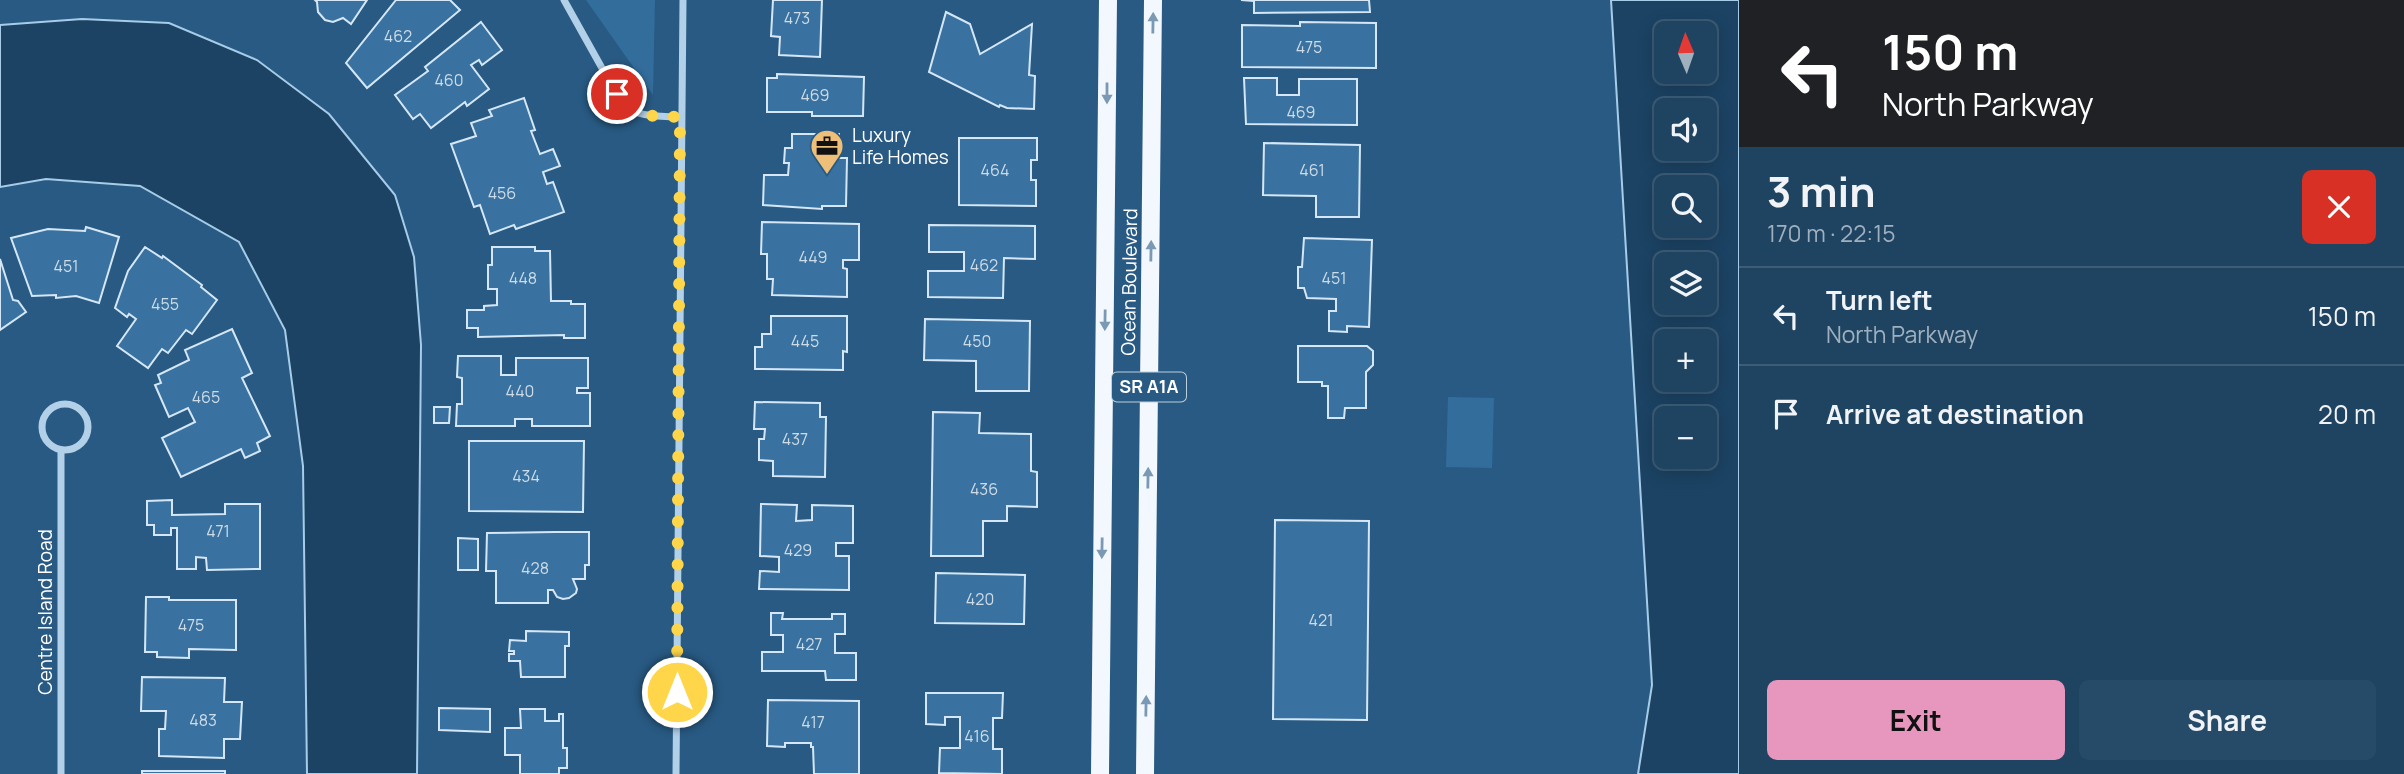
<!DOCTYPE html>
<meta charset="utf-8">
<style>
body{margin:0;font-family:Manrope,sans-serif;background:#264b68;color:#f1f3f6;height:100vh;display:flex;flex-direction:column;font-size:26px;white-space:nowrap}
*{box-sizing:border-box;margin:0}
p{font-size:23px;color:#a1b0be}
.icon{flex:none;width:38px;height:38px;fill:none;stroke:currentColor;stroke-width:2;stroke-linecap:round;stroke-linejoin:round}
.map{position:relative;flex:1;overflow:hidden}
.sheet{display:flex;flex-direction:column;background:#1e4462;width:665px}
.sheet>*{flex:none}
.hud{background:#202124;color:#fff;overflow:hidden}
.needle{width:46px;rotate:358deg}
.tools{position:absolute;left:1654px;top:21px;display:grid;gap:14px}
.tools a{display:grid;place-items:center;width:63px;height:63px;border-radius:10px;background:#1e4462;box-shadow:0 4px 18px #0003,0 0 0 2px #3c5c77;font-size:35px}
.pin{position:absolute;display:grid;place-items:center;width:60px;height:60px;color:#fff;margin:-30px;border:4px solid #fff;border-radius:50%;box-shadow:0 2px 7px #0007}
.me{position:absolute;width:77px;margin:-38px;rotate:0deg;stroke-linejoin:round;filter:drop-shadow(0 0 5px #0008)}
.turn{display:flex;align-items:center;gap:24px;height:147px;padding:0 28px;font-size:32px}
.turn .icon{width:91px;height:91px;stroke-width:2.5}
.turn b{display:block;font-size:49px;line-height:60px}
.round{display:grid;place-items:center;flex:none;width:74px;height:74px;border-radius:10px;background:#264b68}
.headline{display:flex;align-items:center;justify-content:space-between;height:119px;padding:0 28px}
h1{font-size:42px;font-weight:700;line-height:52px}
.primary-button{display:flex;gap:14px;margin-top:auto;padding:14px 28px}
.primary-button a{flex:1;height:80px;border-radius:10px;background:#e797bd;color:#111;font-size:28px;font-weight:700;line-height:80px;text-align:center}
.primary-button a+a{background:#264b68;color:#f1f3f6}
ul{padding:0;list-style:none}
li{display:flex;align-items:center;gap:21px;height:98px;padding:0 28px;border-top:2px solid #3c5c77}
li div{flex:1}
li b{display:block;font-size:26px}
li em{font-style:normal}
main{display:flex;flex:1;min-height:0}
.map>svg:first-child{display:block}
.green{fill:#336d9b}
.water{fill:#1c4364;stroke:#a6cce7;stroke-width:2;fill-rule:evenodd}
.building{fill:#3972a0;stroke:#d5e7f6;stroke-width:2}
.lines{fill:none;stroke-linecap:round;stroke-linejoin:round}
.street{stroke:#b2d0e7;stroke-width:7}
.primary{stroke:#f3f8fe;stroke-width:18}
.oneway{fill:#7999b4}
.route{stroke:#ffd54a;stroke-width:12;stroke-dasharray:0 21.6}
.labels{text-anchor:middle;stroke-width:7;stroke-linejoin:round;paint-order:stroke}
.number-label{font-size:16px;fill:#cedce7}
.shield{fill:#285a83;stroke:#beceda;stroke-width:2}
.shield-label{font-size:18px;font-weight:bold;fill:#fff}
.poi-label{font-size:19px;fill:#fff;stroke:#285a83;text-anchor:start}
.street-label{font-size:19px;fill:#fff;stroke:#285a83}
</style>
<main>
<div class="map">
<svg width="1739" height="774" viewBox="0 0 1739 774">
<rect width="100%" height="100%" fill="#285a83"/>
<g class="green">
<path d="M586 0H655L653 95Z"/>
<path d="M1448 397 1494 398 1492 468 1446 467Z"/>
</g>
<g class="water">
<path d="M1611 0H1739V774H1638L1652 685ZM1666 33H1704V72H1666ZM1666 110H1704V149H1666ZM1666 187H1704V226H1666ZM1666 264H1704V303H1666ZM1666 341H1704V380H1666ZM1666 418H1704V457H1666Z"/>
<path d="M82 19 169 23 257 60 329 114 395 195 414 257 421 345 417 774H307L303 466 285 330 239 242 140 186 46 179 0 187V25Z"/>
</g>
<g class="building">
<path d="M315 0H367L351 24 343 18 333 22 325 20 318 12 317 2Z"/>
<path d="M396 0H450L460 10 367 88 346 63Z"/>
<path d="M773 0H822L820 57 779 55 780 37 771 36Z"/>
<path d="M1241 0H1369L1370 12 1254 13V1Z"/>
<path d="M946 12 970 24 980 54 1032 24 1029 75 1035 76 1034 109 1007 108 1000 105 999 107 929 72Z"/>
<path d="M481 22 502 50 482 65 479 60 471 65 489 89 467 106 465 102 431 128 420 114 413 119 395 95 428 71 425 67Z"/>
<path d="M1300 22 1376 23V68L1242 67V25L1300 26Z"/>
<path d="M777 74 864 77 863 116H812V112H767V78H777Z"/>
<path d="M1244 78H1277V95H1299V79H1357V125L1246 124Z"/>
<path d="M524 98 535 130 531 131 540 154 553 149 560 166 543 172 547 184 553 182 564 212 516 229 514 225 490 234 480 205 474 207 451 144 476 136 471 123 492 116 489 110Z"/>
<path d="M792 134H839V158H847L846 206H822V209L763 205 764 175H788L789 163H784L785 148H792Z"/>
<path d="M959 138H1037V160H1031V180H1036V206L959 205Z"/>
<path d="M1264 143 1360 145 1359 217H1316V196L1263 195Z"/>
<path d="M762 222 859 224V260H843V268L847 269V297L772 295 773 279H767V254H761Z"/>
<path d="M929 225 1035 226V259L1004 258 1003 298 928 297V271H964V252H929Z"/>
<path d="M86 227 119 237 99 303 76 296 56 298V295L32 296 11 238 48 229 85 231Z"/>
<path d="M1304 238 1372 240 1369 327 1347 326V332L1329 331V311H1336V299L1307 298 1304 288H1298V267H1302Z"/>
<path d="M145 247 162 258 163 256 202 285 201 287 217 300 192 334 186 330 168 353 162 349 148 368 117 346 136 319 129 314 127 317 115 308 128 271Z"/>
<path d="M492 247H535V251H550L551 301H571V304H585V338H564V335L478 337V328H467V310H484V306L497 305V289H488V265H492Z"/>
<path d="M0 259 13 300 18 301 26 312 0 330Z"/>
<path d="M771 316H847V352L843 351V370L755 369V347H762V334H771Z"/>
<path d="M925 319 1030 321 1029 391H976V361L924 360Z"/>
<path d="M232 329 252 373 242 378 270 436 257 443 260 451 245 458 241 449 181 477 162 438 195 422 188 408 169 417 155 385 161 383 158 375 189 360 185 350Z"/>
<path d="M1298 346H1367L1373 351V365L1366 372V408H1345L1344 418H1328V386H1322V382H1298Z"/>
<path d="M458 356H501V375H516V358H588V388H577V393H590V426H532V419H515V426H456L457 404H462V378L457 377Z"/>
<path d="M755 402 820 403V417H826L825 477 773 476V461L759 460V439H764L765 429H754Z"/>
<path d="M434 407H450L449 423H434Z"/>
<path d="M933 412 980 413 979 433 1031 434V471L1037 472V507L1007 506V521H983V556H931Z"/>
<path d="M469 441H584L583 512 469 511Z"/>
<path d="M172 500V515L225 514V504H260V569L207 570 206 558 196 557V569H177V528H171V535H154V525H147V501Z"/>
<path d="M761 504 797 505 796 521 812 520V505L853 506V543H836V556H849V590L759 589 760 571 779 572V557L760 556Z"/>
<path d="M1275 520 1369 521 1367 720 1273 719Z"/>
<path d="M555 532H589V565H585V579H573L577 589 576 593 569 598 563 599 557 597 553 590H548V603H496V571H486L487 533Z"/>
<path d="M458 538 478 539V570H458Z"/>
<path d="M936 573 1025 575 1024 624 935 623Z"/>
<path d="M146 597H169V600H236V650L189 649V658L157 657V652H145Z"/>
<path d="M771 613H783L782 619H832V614H845V634H835V653H856V680H826L825 671H762V652H783V635H771Z"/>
<path d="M526 631 569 632V646H565V677H521L520 661H509V654H514V651H509L510 640 526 641Z"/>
<path d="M142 677 225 678 224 702H242L240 739H224V758L159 756V729H165L166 711H141Z"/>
<path d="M926 693H1003L1002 718H993V749H1002V774L939 773 940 748H960V717H945V725L926 724Z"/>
<path d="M768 700 859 701V774H814L813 747H811V743H785V747L767 746Z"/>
<path d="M439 708 490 709V732L439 730Z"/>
<path d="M520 709H545V721H559V714H563V748H567V768H559V774H520V755H505V728H521Z"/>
<rect x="142" y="771" width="83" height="3"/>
</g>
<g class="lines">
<g class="street">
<path d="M564 0 617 95C635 120 651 115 680 117"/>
<circle cx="65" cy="427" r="23"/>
<path d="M61 774V451"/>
<path d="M676 774 683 0"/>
</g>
<g class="primary">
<path d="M1100 774 1108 0"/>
<path d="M1145 774 1153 0"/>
</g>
</g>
<defs><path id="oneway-solid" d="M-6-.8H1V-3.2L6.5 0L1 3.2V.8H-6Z" transform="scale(1.75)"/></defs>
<g class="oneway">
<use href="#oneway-solid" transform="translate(1153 23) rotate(-89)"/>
<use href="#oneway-solid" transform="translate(1107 93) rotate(90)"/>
<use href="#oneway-solid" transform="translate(1151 251) rotate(-89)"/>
<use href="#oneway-solid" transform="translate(1105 320) rotate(91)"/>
<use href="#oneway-solid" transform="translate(1148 478) rotate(-89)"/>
<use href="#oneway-solid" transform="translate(1102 548) rotate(91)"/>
<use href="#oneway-solid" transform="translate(1146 706) rotate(-89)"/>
</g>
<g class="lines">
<path class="route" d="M617 94C635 120 651 115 680 117L677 692"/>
</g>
<defs>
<symbol id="office-pin" viewBox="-11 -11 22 30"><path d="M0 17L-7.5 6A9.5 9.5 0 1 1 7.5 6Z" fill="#eebf78" stroke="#285a83"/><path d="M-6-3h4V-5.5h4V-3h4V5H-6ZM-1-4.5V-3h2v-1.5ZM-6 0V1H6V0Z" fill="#111"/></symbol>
</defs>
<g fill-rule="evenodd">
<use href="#office-pin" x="808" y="127" width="38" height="52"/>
</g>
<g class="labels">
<g class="number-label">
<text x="797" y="24">473</text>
<text x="398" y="42">462</text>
<text x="1309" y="53">475</text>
<text x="449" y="86">460</text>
<text x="815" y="101">469</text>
<text x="1301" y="118">469</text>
<text x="995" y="176">464</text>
<text x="1312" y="176">461</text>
<text x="502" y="199">456</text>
<text x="813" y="263">449</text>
<text x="984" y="271">462</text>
<text x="66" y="272">451</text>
<text x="523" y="284">448</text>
<text x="1334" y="284">451</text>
<text x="165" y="310">455</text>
<text x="805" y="347">445</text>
<text x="977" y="347">450</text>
<text x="520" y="397">440</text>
<text x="206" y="403">465</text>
<text x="795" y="445">437</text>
<text x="526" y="482">434</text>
<text x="984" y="495">436</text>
<text x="218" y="537">471</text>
<text x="798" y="556">429</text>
<text x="535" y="574">428</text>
<text x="980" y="605">420</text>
<text x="1321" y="626">421</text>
<text x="191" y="631">475</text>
<text x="809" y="650">427</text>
<text x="203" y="726">483</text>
<text x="813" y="728">417</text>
<text x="977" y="742">416</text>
</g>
<rect class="shield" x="1112" y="372.5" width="74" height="29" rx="5"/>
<g class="shield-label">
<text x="1149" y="393">SR A1A</text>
</g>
<g class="poi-label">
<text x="852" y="142">Luxury<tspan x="852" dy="22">Life Homes</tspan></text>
</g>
<g class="street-label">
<text transform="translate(1129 282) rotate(-89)" y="7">Ocean Boulevard</text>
<text transform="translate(45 612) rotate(-90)" y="7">Centre Island Road</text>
</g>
</g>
</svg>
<div class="tools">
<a><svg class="needle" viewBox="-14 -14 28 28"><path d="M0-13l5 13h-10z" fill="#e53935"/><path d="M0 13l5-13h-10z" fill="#a1b0be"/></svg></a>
<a><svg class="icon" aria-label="sound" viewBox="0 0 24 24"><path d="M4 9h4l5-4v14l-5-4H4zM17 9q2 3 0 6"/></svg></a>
<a><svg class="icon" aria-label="search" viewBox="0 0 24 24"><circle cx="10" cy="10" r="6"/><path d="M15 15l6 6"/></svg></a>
<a><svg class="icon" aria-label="layers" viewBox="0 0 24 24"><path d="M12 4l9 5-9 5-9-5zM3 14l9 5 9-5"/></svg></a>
<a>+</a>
<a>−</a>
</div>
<div class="pin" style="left:617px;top:94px;background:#d93025"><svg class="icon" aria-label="arrive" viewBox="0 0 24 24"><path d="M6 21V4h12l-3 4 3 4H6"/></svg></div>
<svg class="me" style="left:677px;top:692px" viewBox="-20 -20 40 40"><circle r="17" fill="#ffd54a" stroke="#fff" stroke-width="3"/><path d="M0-11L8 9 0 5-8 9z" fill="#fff"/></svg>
</div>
<section class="sheet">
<div class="hud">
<div class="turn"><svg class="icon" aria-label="left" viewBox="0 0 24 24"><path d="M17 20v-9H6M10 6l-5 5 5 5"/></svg><div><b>150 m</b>North Parkway</div></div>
</div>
<div class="headline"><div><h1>3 min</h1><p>170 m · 22:15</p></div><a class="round" style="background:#d93025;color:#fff"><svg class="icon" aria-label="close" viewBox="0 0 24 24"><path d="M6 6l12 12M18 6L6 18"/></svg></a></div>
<ul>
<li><svg class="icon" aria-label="left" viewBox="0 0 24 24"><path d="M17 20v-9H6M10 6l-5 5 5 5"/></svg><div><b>Turn left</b><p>North Parkway</p></div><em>150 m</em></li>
<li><svg class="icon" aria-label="arrive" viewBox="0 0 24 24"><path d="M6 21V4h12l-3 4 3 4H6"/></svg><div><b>Arrive at destination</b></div><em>20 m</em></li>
</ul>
<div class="primary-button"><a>Exit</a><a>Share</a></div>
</section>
</main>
